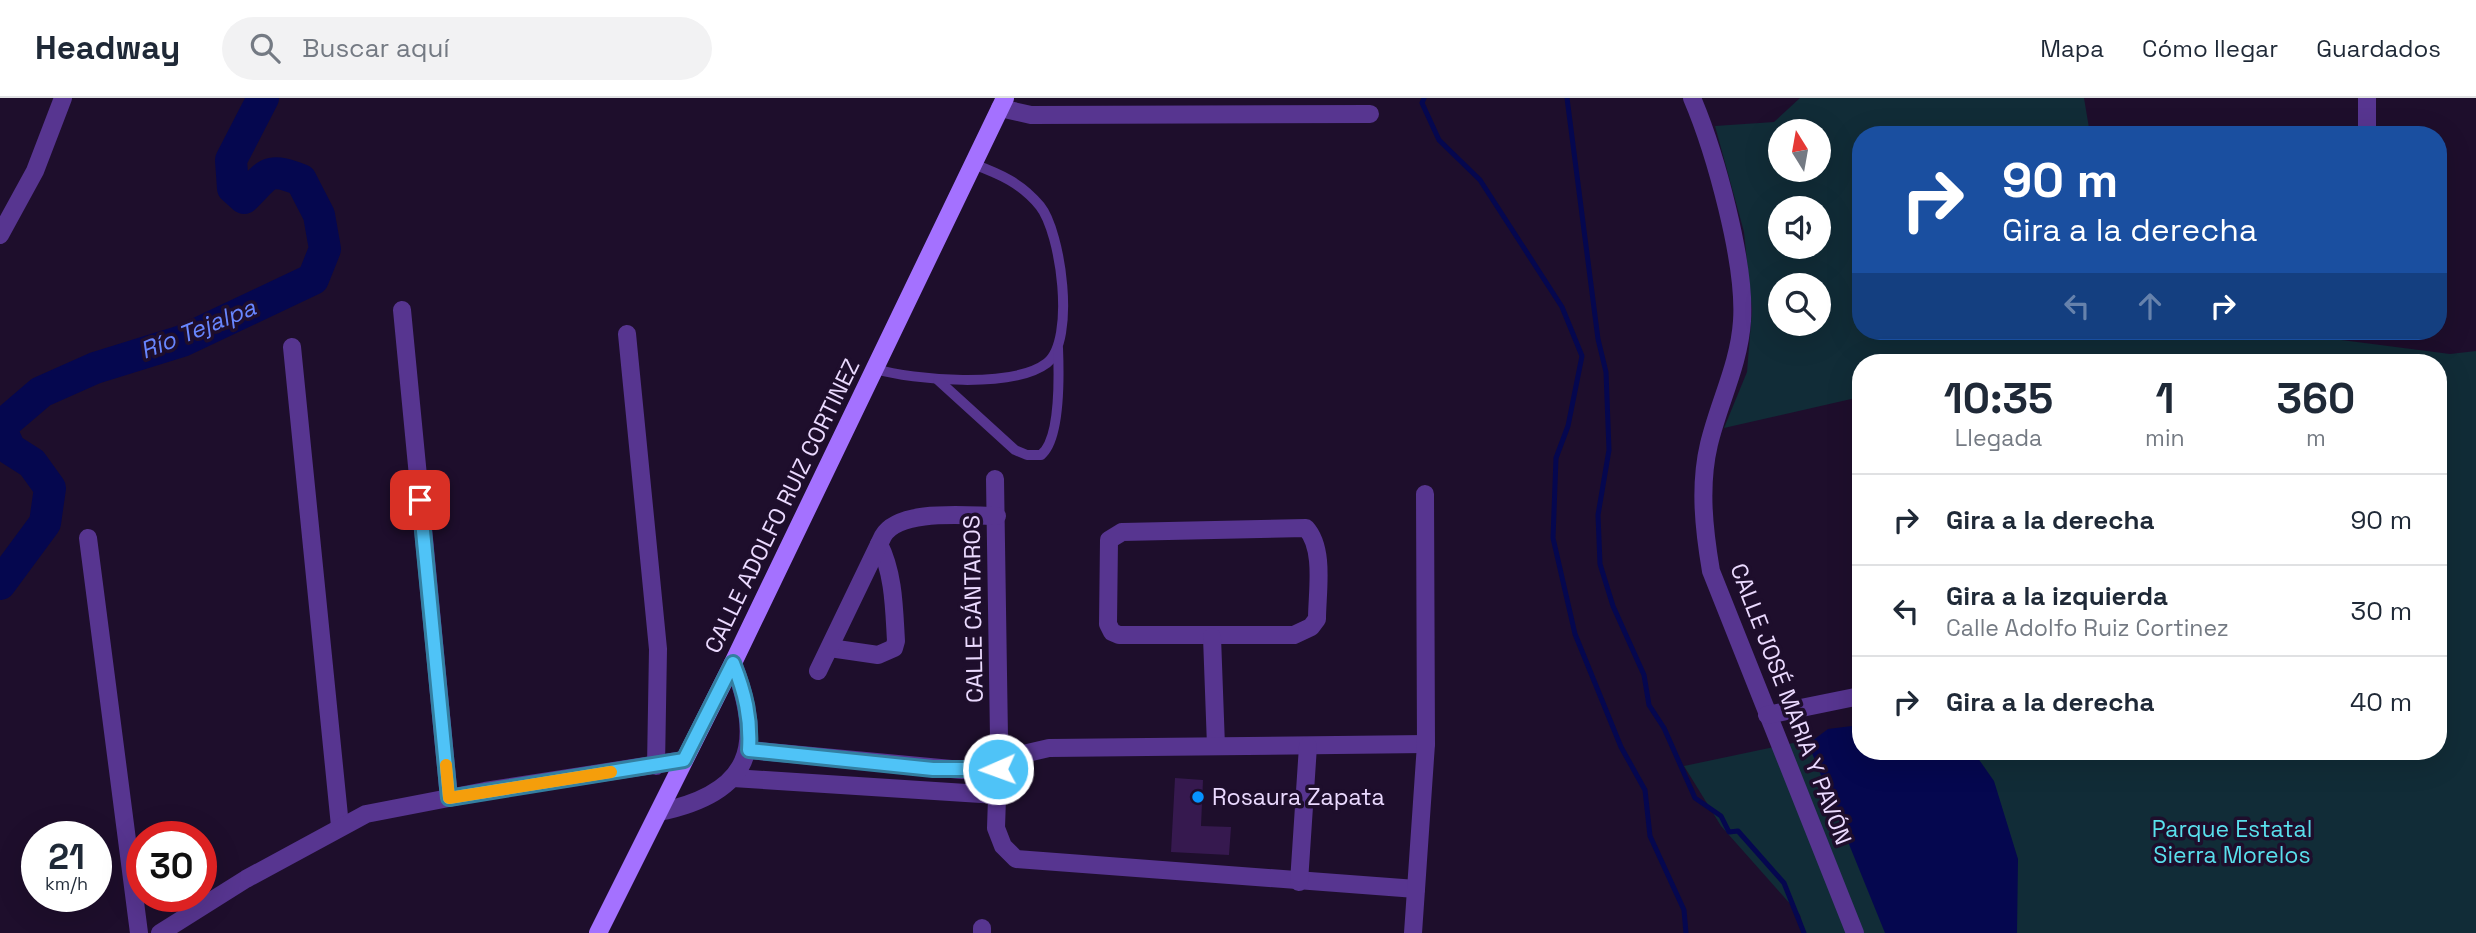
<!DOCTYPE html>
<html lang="es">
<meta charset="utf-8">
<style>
body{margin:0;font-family:"Space Grotesk",sans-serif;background:#f2f2f3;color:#1f2937;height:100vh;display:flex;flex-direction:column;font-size:26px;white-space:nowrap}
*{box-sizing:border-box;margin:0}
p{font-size:23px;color:#747a83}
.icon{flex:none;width:38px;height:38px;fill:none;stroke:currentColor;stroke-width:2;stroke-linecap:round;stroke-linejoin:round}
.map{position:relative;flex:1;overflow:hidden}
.sheet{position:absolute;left:1852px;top:256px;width:595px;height:406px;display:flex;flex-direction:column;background:#fff;border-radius:28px;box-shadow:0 7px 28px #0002}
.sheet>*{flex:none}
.hud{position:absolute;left:1852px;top:28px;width:595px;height:214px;border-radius:28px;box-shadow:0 7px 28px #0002;background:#1a4fa0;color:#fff;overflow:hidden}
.needle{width:46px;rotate:349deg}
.tools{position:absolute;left:1768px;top:21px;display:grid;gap:14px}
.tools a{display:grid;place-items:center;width:63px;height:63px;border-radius:50%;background:#fff;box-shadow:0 7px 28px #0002;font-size:35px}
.speed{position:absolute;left:21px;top:723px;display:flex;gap:14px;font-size:35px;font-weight:700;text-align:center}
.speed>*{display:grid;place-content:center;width:91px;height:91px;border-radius:50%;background:#fff;box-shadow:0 7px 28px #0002;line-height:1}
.speed small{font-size:18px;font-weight:400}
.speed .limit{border:10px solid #d22;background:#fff;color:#111}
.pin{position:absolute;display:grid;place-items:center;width:60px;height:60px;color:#fff;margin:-30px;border-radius:14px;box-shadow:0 4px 10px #0006}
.me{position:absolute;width:77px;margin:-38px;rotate:268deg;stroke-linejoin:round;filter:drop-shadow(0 0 5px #0008)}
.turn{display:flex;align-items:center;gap:24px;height:147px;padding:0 35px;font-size:32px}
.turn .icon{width:91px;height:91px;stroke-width:2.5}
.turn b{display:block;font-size:49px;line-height:60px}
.lanes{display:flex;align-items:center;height:66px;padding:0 35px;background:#0003;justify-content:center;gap:35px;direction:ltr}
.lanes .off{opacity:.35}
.eta{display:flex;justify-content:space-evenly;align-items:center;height:119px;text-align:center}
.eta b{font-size:42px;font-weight:700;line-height:49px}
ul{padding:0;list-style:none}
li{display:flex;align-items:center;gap:21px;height:91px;padding:0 35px;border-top:2px solid #e0e1e3}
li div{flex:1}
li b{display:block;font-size:26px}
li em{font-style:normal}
header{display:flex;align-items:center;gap:42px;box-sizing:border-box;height:98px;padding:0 35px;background:#fff;border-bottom:2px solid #e0e1e3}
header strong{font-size:33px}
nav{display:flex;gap:38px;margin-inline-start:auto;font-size:24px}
.search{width:490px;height:63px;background:#f2f2f3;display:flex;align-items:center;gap:18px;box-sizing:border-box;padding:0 24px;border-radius:38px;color:#747a83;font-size:26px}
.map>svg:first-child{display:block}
.green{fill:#112c37;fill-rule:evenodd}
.water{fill:#05074f}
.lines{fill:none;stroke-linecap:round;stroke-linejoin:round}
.stream{stroke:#05074f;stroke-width:5}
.river{stroke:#05074f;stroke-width:32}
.building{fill:#36194f}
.service{stroke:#573590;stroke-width:10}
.minor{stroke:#573590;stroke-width:18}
.secondary{stroke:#a471ff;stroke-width:18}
.route-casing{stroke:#337fa1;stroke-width:18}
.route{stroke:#4fc3f7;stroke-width:12}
.slow{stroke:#f59e0b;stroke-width:12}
.poi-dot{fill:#0693ff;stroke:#1e0e2c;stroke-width:2.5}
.labels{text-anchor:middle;stroke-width:7;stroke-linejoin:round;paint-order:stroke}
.street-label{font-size:23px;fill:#ebdaff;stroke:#1e0e2c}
.poi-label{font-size:23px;fill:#ebdaff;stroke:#1e0e2c;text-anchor:start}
.park-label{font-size:23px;fill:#59dfec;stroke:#1e0e2c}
.water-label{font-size:24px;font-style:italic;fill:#6886ff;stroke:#1e0e2c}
</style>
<header>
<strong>Headway</strong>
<div class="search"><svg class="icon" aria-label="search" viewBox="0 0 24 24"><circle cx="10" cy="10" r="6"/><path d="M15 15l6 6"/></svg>Buscar aquí</div>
<nav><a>Mapa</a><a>Cómo llegar</a><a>Guardados</a></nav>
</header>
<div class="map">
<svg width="2476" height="835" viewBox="0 0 2476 835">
<rect width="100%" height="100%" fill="#1e0e2c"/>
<path class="green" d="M1800 0H2084L2089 30 2130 37H1860V233H2295V236L2450 256 2476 253V835H1805L1800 817 1721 728 1684 668 1860 631V653H2438V264H2027L2025 260 2008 264H1860V299L1724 330 1747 274 1752 212 1744 134 1715 28 1774 24ZM1780 33H1818V72H1780ZM1780 110H1818V149H1780ZM1780 187H1818V226H1780Z"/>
<path class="water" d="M1860 627V653H1973L1994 683 2018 761 2017 835H1885L1812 655V643L1828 631Z"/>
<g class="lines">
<g class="stream">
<path d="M1424 0 1422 5 1439 42 1480 82 1562 209 1582 258 1568 328 1556 360 1553 440 1575 536 1621 649 1645 692 1650 738 1684 812 1686 835"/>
<path d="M1567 0 1598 241 1606 274 1609 352 1598 417 1600 466 1613 508 1644 577 1649 607 1664 630 1695 700 1721 718 1729 734 1738 733 1784 785 1804 835"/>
</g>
<path class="river" d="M0 486 45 425 50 390 32 365 10 351 0 329 41 294 95 270 182 243 313 181 325 151 319 117 301 82C265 68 268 77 244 100L233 90 231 62 263 0"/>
</g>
<path class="building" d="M1175 680 1203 682 1201 728 1231 729 1229 757 1171 754Z"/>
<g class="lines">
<g class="service">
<path d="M875 271C914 282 1013 291 1047 265 1076 242 1061 134 1040 108 1021 85 1000 76 973 66"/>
<path d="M938 282 1015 352 1027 357H1041C1061 341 1059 275 1058 250"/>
</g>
<g class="minor">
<path d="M1692 0C1715 54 1746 165 1742 223 1739 267 1719 304 1709 346 1699 388 1704 432 1711 473L1855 835"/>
<path d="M1000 10 1031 17 1370 16"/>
<path d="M2367 37V0"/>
<path d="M0 137 35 73 63 0"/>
<path d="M402 212 449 700"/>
<path d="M627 236 658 551 656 668"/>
<path d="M292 249 340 728"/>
<path d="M995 381 999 640 996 730 1003 748 1016 761 1416 791"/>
<path d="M1306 430C1325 451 1317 494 1317 521L1311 529 1294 537H1119L1112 534 1108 526 1109 442 1122 434Z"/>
<path d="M88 440 139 835"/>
<path d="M1212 539 1216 648"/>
<path d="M830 550 878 557 894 550 896 543C894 510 894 476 879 446"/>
<path d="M818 573 883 438C899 410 968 418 997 418"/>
<path d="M1767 617 1860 598"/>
<path d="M749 652 962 672 998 671 1023 656 1049 650 1426 646"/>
<path d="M733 680 997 697"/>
<path d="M659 714C752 695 765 648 733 565"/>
<path d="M1299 784 1308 648"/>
<path d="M160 835 246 781 366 716 485 693 684 662"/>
<path d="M982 835V830"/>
<path d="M1413 835 1426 646 1425 396"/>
</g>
<path class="secondary" d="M598 835 733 565 1005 0"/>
</g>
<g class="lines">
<defs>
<path id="route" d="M420 402 449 700 684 662 733 565C745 595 751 620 749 652L933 671H998"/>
</defs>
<use href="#route" class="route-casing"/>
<use href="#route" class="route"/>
<path class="slow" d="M446 667 449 700 611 674"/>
</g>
<circle class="poi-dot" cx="1198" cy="699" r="7"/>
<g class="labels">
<g class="street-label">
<text transform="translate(782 408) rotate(-64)" y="8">CALLE ADOLFO RUIZ CORTINEZ</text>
<text transform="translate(973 511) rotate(-91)" y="8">CALLE CÁNTAROS</text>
<text transform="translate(1791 606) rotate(69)" y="8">CALLE JOSÉ MARIA Y PAVÓN</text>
</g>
<g class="poi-label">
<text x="1212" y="707">Rosaura Zapata</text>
</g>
<g class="park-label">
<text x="2232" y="739">Parque Estatal<tspan x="2232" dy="26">Sierra Morelos</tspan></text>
</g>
<g class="water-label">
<text transform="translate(198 231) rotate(-22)" y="8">Río Tejalpa</text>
</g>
</g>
</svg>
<div class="tools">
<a><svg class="needle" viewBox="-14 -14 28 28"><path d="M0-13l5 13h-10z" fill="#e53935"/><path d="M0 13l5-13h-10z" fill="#747a83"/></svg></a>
<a><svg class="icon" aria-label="sound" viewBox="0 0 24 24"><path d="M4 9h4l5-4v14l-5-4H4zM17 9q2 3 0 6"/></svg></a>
<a><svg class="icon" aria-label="search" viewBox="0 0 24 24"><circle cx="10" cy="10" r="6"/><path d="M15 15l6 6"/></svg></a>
</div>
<div class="speed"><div>21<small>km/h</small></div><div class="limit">30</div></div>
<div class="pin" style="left:420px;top:402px;background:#d93025"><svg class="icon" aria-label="arrive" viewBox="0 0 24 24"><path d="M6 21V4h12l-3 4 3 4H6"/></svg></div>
<svg class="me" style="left:998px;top:671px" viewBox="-20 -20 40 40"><circle r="17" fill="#4fc3f7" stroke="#fff" stroke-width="3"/><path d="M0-11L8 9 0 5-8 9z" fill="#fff"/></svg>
<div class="hud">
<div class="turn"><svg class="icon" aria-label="right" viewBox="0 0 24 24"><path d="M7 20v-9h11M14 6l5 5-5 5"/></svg><div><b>90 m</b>Gira a la derecha</div></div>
<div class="lanes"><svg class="icon off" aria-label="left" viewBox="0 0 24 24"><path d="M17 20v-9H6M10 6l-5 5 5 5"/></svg><svg class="icon off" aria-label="ahead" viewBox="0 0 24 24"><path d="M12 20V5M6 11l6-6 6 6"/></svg><svg class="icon" aria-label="right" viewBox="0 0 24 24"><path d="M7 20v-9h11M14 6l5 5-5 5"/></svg></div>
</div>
<section class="sheet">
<div class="eta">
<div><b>10:35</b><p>Llegada</p></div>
<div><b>1</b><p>min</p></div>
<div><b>360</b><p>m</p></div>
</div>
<ul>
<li><svg class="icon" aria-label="right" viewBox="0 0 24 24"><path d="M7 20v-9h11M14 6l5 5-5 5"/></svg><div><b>Gira a la derecha</b></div><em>90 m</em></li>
<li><svg class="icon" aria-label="left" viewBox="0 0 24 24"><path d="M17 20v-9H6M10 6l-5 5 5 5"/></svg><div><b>Gira a la izquierda</b><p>Calle Adolfo Ruiz Cortinez</p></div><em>30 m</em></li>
<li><svg class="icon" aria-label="right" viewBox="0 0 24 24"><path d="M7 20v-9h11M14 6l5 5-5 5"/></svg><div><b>Gira a la derecha</b></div><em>40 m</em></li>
</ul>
</section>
</div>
